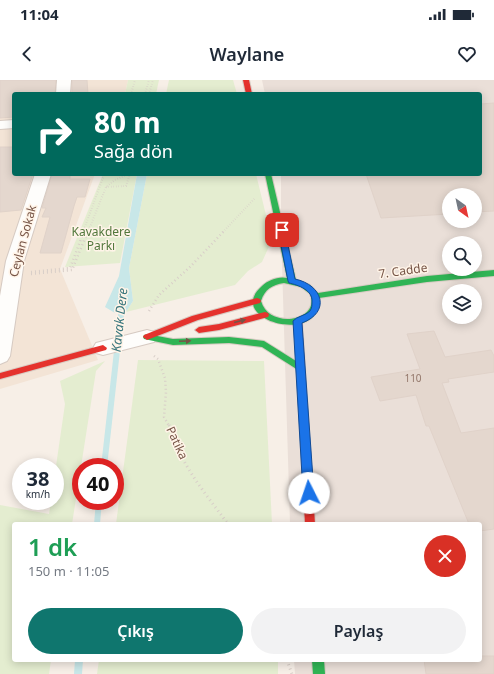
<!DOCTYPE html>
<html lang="tr">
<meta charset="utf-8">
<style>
body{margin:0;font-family:"Noto Sans",sans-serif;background:#f2f2f3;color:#1f2937;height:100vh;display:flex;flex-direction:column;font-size:15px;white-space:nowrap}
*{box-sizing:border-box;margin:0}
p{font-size:13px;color:#747a83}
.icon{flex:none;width:22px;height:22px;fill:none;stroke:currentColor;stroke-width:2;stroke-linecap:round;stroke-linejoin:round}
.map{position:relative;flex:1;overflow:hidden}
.panel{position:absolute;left:12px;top:442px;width:470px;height:140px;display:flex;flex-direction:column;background:#fff;border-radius:4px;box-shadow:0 2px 10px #0003}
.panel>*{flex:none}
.hud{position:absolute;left:12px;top:12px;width:470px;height:84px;border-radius:4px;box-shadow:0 2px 10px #0003;background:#00695c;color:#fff;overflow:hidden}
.needle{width:26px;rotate:147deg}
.tools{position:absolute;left:442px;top:108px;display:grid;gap:8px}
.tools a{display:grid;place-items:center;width:40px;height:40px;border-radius:50%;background:#fff;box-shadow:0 2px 10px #0003;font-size:20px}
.speed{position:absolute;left:12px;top:378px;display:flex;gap:8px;font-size:20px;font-weight:700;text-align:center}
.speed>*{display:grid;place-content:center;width:52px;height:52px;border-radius:50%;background:#fff;box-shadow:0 2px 10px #0003;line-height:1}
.speed small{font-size:10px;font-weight:400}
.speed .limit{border:6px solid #d22;background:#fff;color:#111}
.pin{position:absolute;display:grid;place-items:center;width:34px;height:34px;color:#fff;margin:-17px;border-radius:8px;box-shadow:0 2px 6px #0006}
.me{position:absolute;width:44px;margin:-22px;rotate:356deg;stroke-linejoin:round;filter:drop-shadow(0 0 3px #0008)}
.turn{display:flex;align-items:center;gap:14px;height:84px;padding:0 16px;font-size:18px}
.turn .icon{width:52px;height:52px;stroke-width:2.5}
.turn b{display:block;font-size:28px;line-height:34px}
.round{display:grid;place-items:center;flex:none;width:42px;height:42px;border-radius:21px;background:#f2f2f3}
.head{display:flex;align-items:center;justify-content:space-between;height:68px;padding:0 16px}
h1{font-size:24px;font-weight:600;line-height:30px;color:#1e9e55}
.primary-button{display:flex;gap:8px;margin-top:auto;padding:8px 16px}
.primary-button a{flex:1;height:46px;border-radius:24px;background:#0f766e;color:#fff;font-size:16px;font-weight:600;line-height:46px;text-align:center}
.primary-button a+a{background:#f2f2f3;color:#1f2937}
.status{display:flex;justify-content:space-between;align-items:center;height:28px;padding:0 20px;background:#fff;direction:ltr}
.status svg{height:11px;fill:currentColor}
header{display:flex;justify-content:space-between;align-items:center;height:52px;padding:0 16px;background:#fff;font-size:18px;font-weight:600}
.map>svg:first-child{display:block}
.residential{fill:#f3e4d6}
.industrial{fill:#eadfd8;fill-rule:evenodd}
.green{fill:#e4edd0}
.water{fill:#c8e7e8}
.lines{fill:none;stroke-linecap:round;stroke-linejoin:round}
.stream{fill:#c8e7e8;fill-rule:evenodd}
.building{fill:#e4d7ce;stroke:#e0d2c9}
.street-casing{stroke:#d6cac2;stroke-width:2}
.fast-casing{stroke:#d8cbc3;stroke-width:2}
.jam-casing{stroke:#d8cbc3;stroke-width:2}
.path-far2{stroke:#d8cec8;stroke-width:2;stroke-dasharray:0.5 2;stroke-linecap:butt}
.path-far1{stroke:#d8cec8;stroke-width:2.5;stroke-dasharray:1 3;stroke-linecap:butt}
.path{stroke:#d8cec8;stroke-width:3;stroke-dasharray:1 3.5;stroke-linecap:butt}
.street{fill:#fefdfb;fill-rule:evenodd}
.fast{fill:#30b455;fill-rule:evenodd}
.jam{fill:#e5322d;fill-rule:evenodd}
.oneway{fill:#765446}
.route{fill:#1a73e8;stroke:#114b97}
.labels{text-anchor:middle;stroke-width:3;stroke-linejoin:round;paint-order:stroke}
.number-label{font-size:10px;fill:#93776a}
.park-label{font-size:12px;fill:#51773b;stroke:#fff4e8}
.street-label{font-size:12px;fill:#765446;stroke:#fff4e8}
.water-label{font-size:13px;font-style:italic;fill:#39767d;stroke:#fff4e8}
</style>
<div class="status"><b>11:04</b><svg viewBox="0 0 49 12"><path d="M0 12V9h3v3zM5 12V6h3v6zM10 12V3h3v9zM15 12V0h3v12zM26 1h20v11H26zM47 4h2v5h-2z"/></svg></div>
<header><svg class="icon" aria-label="back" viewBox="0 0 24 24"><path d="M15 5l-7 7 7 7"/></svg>Waylane<svg class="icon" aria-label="heart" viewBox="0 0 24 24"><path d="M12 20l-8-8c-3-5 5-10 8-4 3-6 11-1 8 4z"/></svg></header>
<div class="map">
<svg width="494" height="594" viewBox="0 0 494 594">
<rect width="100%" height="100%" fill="#f7efe7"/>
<path class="residential" d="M0 0H128L125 14H14V94H95L60 189 98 280 0 309Z"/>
<path class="industrial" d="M262 0H494V594H295L294 580H480V444H290L281 152V94H480V14H265ZM449 115H475V141H449ZM449 163H475V189H449ZM449 211H475V237H449Z"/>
<g class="green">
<path d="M128 0H159L156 14H125Z"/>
<path d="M169 0H233L237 14H166Z"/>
<path d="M103 94H137L120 183 65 187Z"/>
<path d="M147 94H256L272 160 262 182 248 191 235 205 126 232 133 221 129 188Z"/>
<path d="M138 280 264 281 272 444H116Z"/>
<path d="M105 281 96 291 72 444H14V580H51L49 594H0V425L49 434 51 421H55V393L65 324 60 301Z"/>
<path d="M99 580H278V594H97Z"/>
</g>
<path class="water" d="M137 94H147L129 188 133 221 126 232 115 233 105 227 119 196Z"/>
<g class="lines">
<g class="stream">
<path d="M122 224 125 226 107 387H101L119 226Z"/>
<path d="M96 421H102L100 444H94Z"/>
<path d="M75 580H83L82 594H74Z"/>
</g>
</g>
<g class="building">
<path d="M0 0H56L55 14H14V37L0 38Z"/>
<path d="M72 0H87L88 14H72Z"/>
<path d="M494 23V131L475 132V115H449V134L381 138 366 94H480V24Z"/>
<path d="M0 67H14V94H33L21 130 0 132Z"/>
<path d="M52 94H70V99H90L85 117H77L74 126 61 173H40L50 137H42L46 128H42Z"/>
<path d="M434 251 445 277 491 270 494 276V292L448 299 449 302 442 303 461 353 494 348V449L480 451V444H469L429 346H426L416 315 380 321 371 297 420 289 407 254Z"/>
<path d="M480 576H494V594H426L424 580H480Z"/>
</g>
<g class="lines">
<defs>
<g id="street">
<path d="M57 0H71L70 14H56Z"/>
<path d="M14 40V48L0 49V41Z"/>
<path d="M35 94H51L24 181 10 276 7 281 0 284V216L6 181Z"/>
<path d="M147 250 154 252 157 257 154 262 103 275 96 273 93 268 96 263Z"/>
</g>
<g id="fast">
<path d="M265 94H271L296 200 310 205 318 213 427 196 494 190V196L427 202 319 218C322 267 223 240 262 206 268 200 279 196 287 198ZM284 203 301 207 310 214C321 241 269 250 261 221 265 209 272 205 284 203Z"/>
<path d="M147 254 173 259 229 257 264 261 304 286 305 288 301 291 298 290 262 267 229 263 173 265 144 259 143 257 144 255Z"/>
<path d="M312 580H324L325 594H313Z"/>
</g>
<g id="jam">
<path d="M243 0H249L252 14H246Z"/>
<path d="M257 218 260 219 261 221 260 223 198 240 147 260 143 257 144 255 192 236Z"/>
<path d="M265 232 268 233 269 235 268 237 219 250 199 253 195 250 199 247 219 244Z"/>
<path d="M298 238 302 241 315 444H305L294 241Z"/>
<path d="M103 265 107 268 106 270 0 299V293Z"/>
</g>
</defs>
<use href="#street" class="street-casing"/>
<use href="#fast" class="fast-casing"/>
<use href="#jam" class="jam-casing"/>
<g class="path-far2">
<path d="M131 14 135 0"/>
<path d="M145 14 149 0"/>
<path d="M149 14 153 0"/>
<path d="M106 107 126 106 130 94"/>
<path d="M83 152 104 95 124 94"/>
<path d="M88 152 106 107 115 100 128 94"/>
<path d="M223 152 255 118"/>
</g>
<g class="path-far1">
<path d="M31 192 70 188 84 151"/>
<path d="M31 194 72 190 88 151"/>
<path d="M149 231 159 215 191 186 224 151"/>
<path d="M154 276 158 279 165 298 166 312 164 337 169 346"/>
</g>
<g class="path">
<path d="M169 345C175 354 175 361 179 371 191 397 211 421 228 444"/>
<path d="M287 580 292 594"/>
</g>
<use href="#street" class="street"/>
<use href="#fast" class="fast"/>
<use href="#jam" class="jam"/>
</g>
<defs><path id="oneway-solid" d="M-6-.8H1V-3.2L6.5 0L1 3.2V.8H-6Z"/></defs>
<g class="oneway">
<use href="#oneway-solid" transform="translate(240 241) rotate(-14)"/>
<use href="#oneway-solid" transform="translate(185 261) rotate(-2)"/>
</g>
<path class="route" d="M282 147 285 150 295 199C323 205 331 232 302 243L314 413 312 416 309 417 305 416 303 413 293 241C297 236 305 236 310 231 312 228 312 225 312 222 313 210 298 205 289 203L288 201 278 150Z"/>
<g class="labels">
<g class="number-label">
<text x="413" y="302">110</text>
</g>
<g class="park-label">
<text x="101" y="156">Kavakdere<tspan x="101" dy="14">Parkı</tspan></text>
</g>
<g class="street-label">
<text transform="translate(23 161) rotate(-75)" y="4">Ceylan Sokak</text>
<text transform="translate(403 191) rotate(-8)" y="4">7. Cadde</text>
<text transform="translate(177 363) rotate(65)" y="4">Patika</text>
</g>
<g class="water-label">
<text transform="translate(119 240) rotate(-84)" y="5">Kavak Dere</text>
</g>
</g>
</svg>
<div class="tools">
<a><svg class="needle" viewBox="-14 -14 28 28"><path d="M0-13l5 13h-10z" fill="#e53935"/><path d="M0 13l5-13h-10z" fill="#747a83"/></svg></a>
<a><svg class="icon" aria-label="search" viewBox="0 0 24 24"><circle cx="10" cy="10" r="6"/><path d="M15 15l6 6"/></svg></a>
<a><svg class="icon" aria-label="layers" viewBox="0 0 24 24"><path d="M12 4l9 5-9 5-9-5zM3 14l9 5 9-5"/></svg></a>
</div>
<div class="speed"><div>38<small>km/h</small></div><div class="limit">40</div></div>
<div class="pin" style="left:282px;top:150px;background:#d93025"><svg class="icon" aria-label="arrive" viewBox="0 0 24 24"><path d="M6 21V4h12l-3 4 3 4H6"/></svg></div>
<svg class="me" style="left:309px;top:413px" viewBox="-20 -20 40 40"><circle r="19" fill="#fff"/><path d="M0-13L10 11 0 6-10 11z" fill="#1a73e8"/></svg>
<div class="hud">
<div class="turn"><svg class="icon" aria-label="right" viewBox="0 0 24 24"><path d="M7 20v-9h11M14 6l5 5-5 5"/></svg><div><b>80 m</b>Sağa dön</div></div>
</div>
<section class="panel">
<div class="head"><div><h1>1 dk</h1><p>150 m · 11:05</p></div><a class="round" style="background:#d93025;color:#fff"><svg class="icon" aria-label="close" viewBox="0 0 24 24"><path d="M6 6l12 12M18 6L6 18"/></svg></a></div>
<div class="primary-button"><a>Çıkış</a><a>Paylaş</a></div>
</section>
</div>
